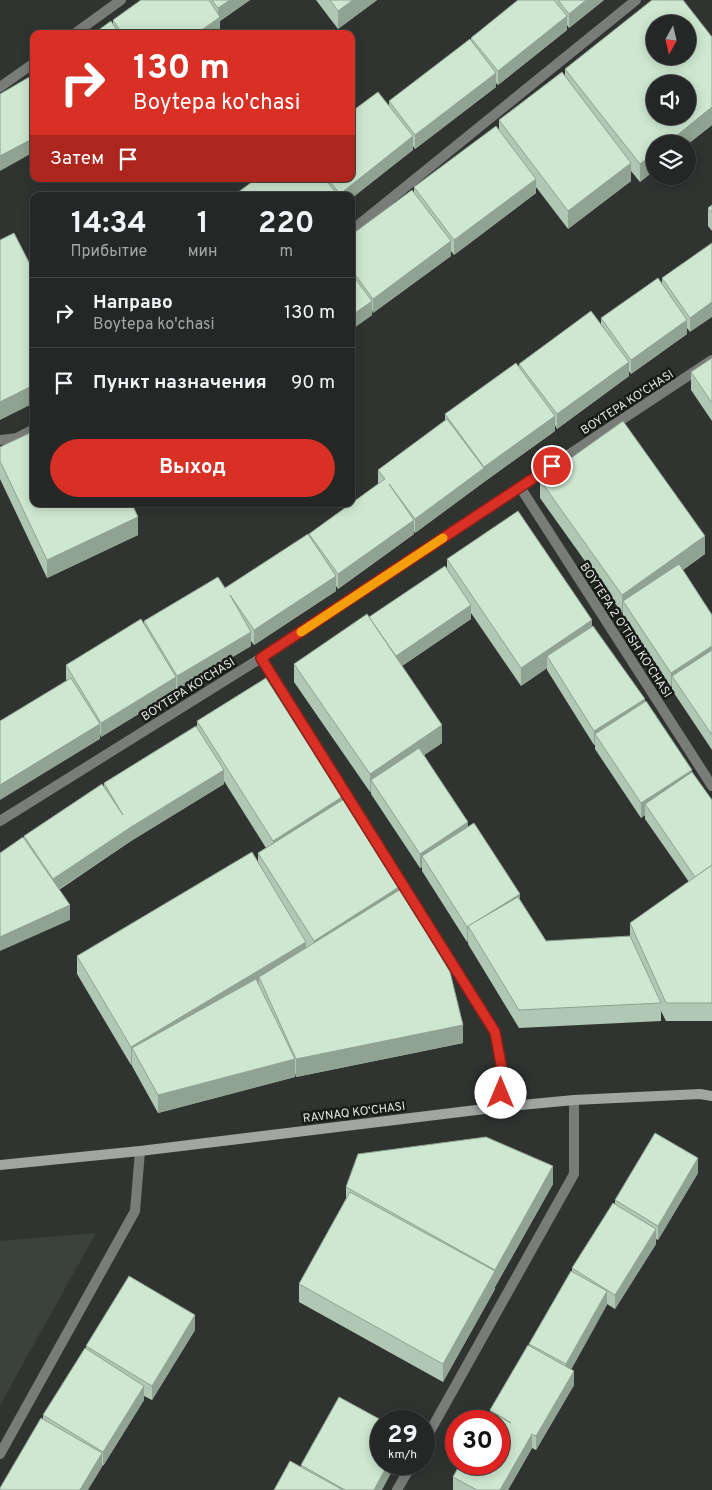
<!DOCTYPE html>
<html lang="ru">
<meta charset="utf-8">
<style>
body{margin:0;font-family:Overpass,sans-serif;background:#303332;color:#f1f3f6;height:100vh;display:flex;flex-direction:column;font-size:19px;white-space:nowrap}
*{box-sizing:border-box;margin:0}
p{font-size:16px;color:#a3a5a7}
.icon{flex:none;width:28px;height:28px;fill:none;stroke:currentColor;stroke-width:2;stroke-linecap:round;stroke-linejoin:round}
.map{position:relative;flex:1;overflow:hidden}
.side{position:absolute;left:30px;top:192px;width:325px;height:315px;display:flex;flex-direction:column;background:#242725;border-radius:10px;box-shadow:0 2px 12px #0003,0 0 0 1px #414442}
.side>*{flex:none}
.top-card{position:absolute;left:30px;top:30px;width:325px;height:152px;border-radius:10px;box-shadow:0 2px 12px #0003,0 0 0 1px #414442;background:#d93025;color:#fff;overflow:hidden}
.needle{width:32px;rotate:188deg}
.fabs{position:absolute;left:646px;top:15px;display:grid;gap:10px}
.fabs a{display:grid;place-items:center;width:50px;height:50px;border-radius:50%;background:#242725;box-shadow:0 2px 12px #0003,0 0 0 1px #414442;font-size:25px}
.speed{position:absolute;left:370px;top:1410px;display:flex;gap:10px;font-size:25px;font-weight:700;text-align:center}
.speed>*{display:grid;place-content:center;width:65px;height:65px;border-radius:50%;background:#242725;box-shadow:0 2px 12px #0003,0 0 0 1px #414442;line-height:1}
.speed small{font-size:12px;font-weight:400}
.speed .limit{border:8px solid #d22;background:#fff;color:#111}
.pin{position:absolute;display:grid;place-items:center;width:42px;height:42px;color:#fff;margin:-21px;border:2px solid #fff;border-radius:50%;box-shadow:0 1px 5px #0007}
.me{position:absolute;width:55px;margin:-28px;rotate:0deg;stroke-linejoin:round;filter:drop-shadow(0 0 4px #0008)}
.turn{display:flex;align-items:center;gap:18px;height:105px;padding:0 20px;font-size:22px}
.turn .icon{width:65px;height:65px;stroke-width:2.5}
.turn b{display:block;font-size:35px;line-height:42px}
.then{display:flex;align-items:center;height:48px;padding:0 20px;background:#0003;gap:10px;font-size:19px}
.eta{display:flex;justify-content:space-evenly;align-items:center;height:85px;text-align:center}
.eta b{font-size:30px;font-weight:700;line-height:35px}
.action{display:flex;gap:10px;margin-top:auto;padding:10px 20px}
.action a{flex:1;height:58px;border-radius:30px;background:#d93025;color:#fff;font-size:20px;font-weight:700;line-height:58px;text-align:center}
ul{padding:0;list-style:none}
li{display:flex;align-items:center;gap:15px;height:70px;padding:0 20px;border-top:1px solid #414442}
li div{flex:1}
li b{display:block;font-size:19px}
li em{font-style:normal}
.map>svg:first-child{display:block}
.built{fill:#3a423b}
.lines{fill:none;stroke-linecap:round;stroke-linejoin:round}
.street{stroke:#7a7c7a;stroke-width:10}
.secondary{stroke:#a2a5a2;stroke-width:10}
.wall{fill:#b0c7b3;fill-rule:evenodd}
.shaded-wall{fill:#90a292}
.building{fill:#cde7d0;stroke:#90a292;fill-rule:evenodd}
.route-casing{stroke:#8d1f18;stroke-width:12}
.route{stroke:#d93025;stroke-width:9}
.slow{stroke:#f59e0b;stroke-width:9}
.labels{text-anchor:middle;stroke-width:5;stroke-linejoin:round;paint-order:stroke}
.street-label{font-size:12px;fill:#e5e8e5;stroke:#191b19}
</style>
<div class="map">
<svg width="712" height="1490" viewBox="0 0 712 1490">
<rect width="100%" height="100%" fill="#303431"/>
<path class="built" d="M96 1233 0 1405V1241Z"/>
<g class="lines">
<g class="street">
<path d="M74 34 121 0"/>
<path d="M0 87 34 63"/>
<path d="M351 231 636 0"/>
<path d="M0 440 17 438 34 429"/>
<path d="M520 487 712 786"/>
<path d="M261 658 495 1032 501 1064V1107"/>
<path d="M0 821 261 658 712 360"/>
<path d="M424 1442 574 1174V1100"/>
<path d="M0 1454 135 1211 140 1151"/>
<path d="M397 1490 412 1464"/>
</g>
<path class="secondary" d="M0 1165 140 1151 501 1107 574 1100 700 1094 712 1096"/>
</g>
<g class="wall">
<path d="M141 0H250L220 21V31L217 34H93L113 24V20Z"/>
<path d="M316 0H377L338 29Z"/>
<path d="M518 0H604L569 28 567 25V30L498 85 496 83V87L415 149 413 146V150L351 196H233L256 179H351L389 106V101L471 40V38Z"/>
<path d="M565 69 712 125 688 144H655V170L640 182 631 171V181L568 229 536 187V193L454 255 451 251V256L373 313 372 310V315L351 330V235L414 193V187L499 129V120L565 75Z"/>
<path d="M712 205V231L708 226V208Z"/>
<path d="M712 243 690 332 687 328V334L631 374 629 371V376L557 429 555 425V431L484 482V480V482L415 533 414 531V534L338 589 336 586V591L254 645 251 641V646L177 690 176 689V691L101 737 100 734V739L66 679V665L144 624V621L225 588 309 536V534L378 484V470L445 421V414L519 368V364L601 325V318L662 284V278Z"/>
<path d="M712 358V421L691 390V372Z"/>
<path d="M0 447 138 535 47 578 0 479Z"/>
<path d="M540 480 705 554 683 570 712 615V750L672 690V686L671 687 623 615V612L622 613 540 498Z"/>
<path d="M447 559 592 628 645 702 692 773 712 800V1021H666L661 1011V1021L519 1028 468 944V941L467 942 422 871V867L420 868 371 794V791L370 792 294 682V664L447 569ZM471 613 521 686 547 668V670L594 745H595V749L641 818 645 815V819L689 882 630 923V937L546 941 520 900 468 827 424 755 442 743 402 666 471 619Z"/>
<path d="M197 721 342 800 399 890 463 1043 296 1077 295 1073V1077L158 1113 132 1066V1064L131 1065 77 974V956L258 862V853L266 848 224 781V784L131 841 59 890 70 920 24 840V836L104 787V783L197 728Z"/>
<path d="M698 1173 658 1240 656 1239V1244L615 1309 607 1304 571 1369 574 1385 536 1450 532 1448 508 1490H453V1477L490 1411V1410L529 1345V1344L572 1272V1268L615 1204V1200Z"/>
<path d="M553 1184 495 1287V1289L443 1382 299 1302V1284L346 1199V1187Z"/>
<path d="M195 1330 152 1400 144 1396V1400L103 1466 102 1465V1467L43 1419V1415L86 1349V1346Z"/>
<path d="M301 1465 382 1490H274L301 1467Z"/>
</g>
<g class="shaded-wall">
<path d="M230 0H250L220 21V31L217 34H196L218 19V8Z"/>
<path d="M353 0H377L338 29V11Z"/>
<path d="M586 0H604L569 28V14Z"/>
<path d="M567 16V30L498 85V71Z"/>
<path d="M496 73V87L415 149V135Z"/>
<path d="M712 107V125L688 144H666Z"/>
<path d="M413 136V150L351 199V196H340V194Z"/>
<path d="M34 138V152L0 171V156Z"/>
<path d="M655 152V170L640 182V164Z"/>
<path d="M631 163V181L568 229V211Z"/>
<path d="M536 179V193L454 255V240Z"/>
<path d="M451 241V256L373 313V299Z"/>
<path d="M372 301V315L351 330V316Z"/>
<path d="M712 302V317L690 332V318Z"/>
<path d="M687 320V334L631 374V360Z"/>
<path d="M629 362V376L557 429V414Z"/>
<path d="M34 385V403L0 420V402Z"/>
<path d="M555 416V431L484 482V467Z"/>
<path d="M484 468V482L415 533V519Z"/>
<path d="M138 517V535L47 578V560Z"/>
<path d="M414 520V534L338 589V574Z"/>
<path d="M705 536V554L628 608 623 601V612L622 613V595Z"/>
<path d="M336 576V591L254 645V630Z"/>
<path d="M471 605V619L396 670V656Z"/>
<path d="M592 620V638L547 656V668L521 686V668Z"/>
<path d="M251 632V646L177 690V676Z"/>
<path d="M712 646V661L672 676V686L671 687V673Z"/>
<path d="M176 677V691L101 737V723Z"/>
<path d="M645 699V714L595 734V745H594V731Z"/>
<path d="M100 724V739L0 800V785Z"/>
<path d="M442 725V743L376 788 371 780V791L370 792V774Z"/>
<path d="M224 770V784L131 841 53 893V879L131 827Z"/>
<path d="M692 770V784L645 804V815L641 818V803Z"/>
<path d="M342 797V815L273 859V841Z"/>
<path d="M468 822V837L422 856V867L420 868V854Z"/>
<path d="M399 887V905L314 959V941Z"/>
<path d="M520 894V908L468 926Z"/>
<path d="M70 905V920L0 951V937Z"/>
<path d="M468 926V941L467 942V927Z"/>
<path d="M306 942V960L259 977V988L132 1048V1064L131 1065V1047Z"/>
<path d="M463 1025V1043L296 1077V1059Z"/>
<path d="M295 1059V1077L158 1113V1095Z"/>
<path d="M698 1158V1173L658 1240V1226Z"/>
<path d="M553 1166V1184L495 1287V1270Z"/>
<path d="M656 1229V1244L615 1309V1295Z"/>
<path d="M495 1271V1289L443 1382V1364Z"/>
<path d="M607 1291V1305L566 1379V1364Z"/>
<path d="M195 1315V1330L152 1400V1386Z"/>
<path d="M574 1371V1385L536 1450V1436Z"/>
<path d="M144 1386V1400L103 1466V1452Z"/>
<path d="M532 1434V1448L508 1490H500Z"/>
<path d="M102 1453V1467L88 1490H80Z"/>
<path d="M388 1464H396L382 1490H374Z"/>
</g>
<g class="building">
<path d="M141 0H209L220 17 196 34H122L113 20Z"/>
<path d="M212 0H230L218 8Z"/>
<path d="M330 0H353L338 11Z"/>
<path d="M518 0H554L567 16 498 71 471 38Z"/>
<path d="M558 0H586L569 14Z"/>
<path d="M652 0H683L712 37V107L666 144H655V152L640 164 565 69ZM655 24H688V56H655ZM655 84H688V116H655Z"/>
<path d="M111 21 119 34H93Z"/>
<path d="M470 39 496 73 415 135 389 101Z"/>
<path d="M562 72 631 163 568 211 499 120Z"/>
<path d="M31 76 34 80V138L0 156V94Z"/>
<path d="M378 92 413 136 340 194 328 179H351V112Z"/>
<path d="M496 126 536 179 454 240 414 187Z"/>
<path d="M256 179H325L338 195 337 196H233Z"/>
<path d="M412 190 451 241 373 299 351 269V235Z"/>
<path d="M712 205V213L708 208Z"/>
<path d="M14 233 34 272V385L0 402V240Z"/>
<path d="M712 243V302L690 318 662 278Z"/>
<path d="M351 273 372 301 351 316Z"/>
<path d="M658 278 687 320 631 360 601 318Z"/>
<path d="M591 311 629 362 557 414 519 364Z"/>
<path d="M712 358V403L691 372Z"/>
<path d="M516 363 555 416 484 467 445 414Z"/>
<path d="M447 419 484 468 415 519 389 484 414 520 338 574 309 534 385 479 378 470Z"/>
<path d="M623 421 705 536 622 595 540 480Z"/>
<path d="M34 431V504H132L138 517 47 560 0 461V447Z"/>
<path d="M518 511 592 620 521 668 447 559Z"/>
<path d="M308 534 336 576 254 630 230 595 251 632 177 676 144 621 218 577 225 588Z"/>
<path d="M679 564 712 615V646L671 673 623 601Z"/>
<path d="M445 566 471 605 396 656 369 617Z"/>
<path d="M367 614 442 725 370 774 294 664Z"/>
<path d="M141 619 176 677 101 723 66 665Z"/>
<path d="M593 626 645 699 594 731 547 656Z"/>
<path d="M712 650V735L672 676Z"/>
<path d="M71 678 100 724 0 785V721Z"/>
<path d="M266 678 342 797 273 841 197 721Z"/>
<path d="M646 701 692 770 641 803 595 734Z"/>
<path d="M196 726 224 770 131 827 53 879 24 836 102 784 123 815 104 783Z"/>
<path d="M419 748 468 822 420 854 371 780Z"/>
<path d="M692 772 712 800V865L695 877 645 804Z"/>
<path d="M344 799 399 887 314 941 258 853Z"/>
<path d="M474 823 520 894 467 927 422 856Z"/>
<path d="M23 837 70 905 0 937V853Z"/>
<path d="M252 852 306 942 131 1047 77 956Z"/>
<path d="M712 865V1003H666L630 923Z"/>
<path d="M401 889 450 972 463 1025 296 1059 259 977Z"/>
<path d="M518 897 546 941 630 936 661 1003 519 1010 468 926Z"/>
<path d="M256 979 295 1059 158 1095 132 1048Z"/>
<path d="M655 1133 698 1158 658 1226 615 1200Z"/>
<path d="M486 1137 553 1166 495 1270 346 1187 358 1154Z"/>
<path d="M350 1192 495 1271 443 1364 299 1284Z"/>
<path d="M613 1203 656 1229 615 1295 572 1268Z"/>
<path d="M571 1271 607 1291 566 1364 529 1344Z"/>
<path d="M129 1276 195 1315 152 1386 86 1346Z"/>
<path d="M528 1345 574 1371 536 1436 532 1434 500 1490H477L453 1477 460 1464H499V1421H484L490 1411 511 1423 490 1410Z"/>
<path d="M85 1348 144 1386 103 1452 43 1415Z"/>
<path d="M339 1397 383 1421H381V1464H388L374 1490H345L301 1465Z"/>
<path d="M41 1418 102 1453 80 1490H0V1488Z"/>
<path d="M290 1461 343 1490H274Z"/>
</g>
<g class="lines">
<defs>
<path id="route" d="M501 1093V1064L495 1032 261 658 552 466"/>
</defs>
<use href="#route" class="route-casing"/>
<use href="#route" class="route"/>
<path class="slow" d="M301 632 443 538"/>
</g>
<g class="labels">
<g class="street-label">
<text transform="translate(627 402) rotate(-33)" y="4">BOYTEPA KO'CHASI</text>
<text transform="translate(626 630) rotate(57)" y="4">BOYTEPA 2 O'TISH KO'CHASI</text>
<text transform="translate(188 689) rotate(-32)" y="4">BOYTEPA KO'CHASI</text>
<text transform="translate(354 1112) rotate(-7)" y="4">RAVNAQ KO‘CHASI</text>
</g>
</g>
</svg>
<div class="fabs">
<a><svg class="needle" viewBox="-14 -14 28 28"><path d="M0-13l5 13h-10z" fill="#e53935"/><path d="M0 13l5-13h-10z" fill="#a3a5a7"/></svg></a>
<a><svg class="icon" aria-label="sound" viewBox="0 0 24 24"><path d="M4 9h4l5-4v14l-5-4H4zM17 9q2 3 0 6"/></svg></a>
<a><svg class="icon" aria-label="layers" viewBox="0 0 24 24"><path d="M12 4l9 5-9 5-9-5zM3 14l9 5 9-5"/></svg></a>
</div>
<div class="speed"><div>29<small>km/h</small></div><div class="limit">30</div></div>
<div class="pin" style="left:552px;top:466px;background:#d93025"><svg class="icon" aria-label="arrive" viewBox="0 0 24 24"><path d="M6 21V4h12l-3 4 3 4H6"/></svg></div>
<svg class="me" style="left:501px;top:1093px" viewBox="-20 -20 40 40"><circle r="19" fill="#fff"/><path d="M0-13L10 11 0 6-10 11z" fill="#d93025"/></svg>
<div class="top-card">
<div class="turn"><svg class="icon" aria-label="right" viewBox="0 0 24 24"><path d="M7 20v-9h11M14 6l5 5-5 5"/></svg><div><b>130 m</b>Boytepa ko'chasi</div></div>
<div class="then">Затем<svg class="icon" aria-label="arrive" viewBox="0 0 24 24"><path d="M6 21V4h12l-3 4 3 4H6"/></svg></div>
</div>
<section class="side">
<div class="eta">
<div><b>14:34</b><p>Прибытие</p></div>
<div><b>1</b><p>мин</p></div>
<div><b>220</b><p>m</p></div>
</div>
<ul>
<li><svg class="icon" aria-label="right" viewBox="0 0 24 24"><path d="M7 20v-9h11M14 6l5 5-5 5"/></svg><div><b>Направо</b><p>Boytepa ko'chasi</p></div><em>130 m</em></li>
<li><svg class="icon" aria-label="arrive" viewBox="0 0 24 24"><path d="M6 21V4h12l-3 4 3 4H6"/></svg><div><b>Пункт назначения</b></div><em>90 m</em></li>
</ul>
<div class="action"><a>Выход</a></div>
</section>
</div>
